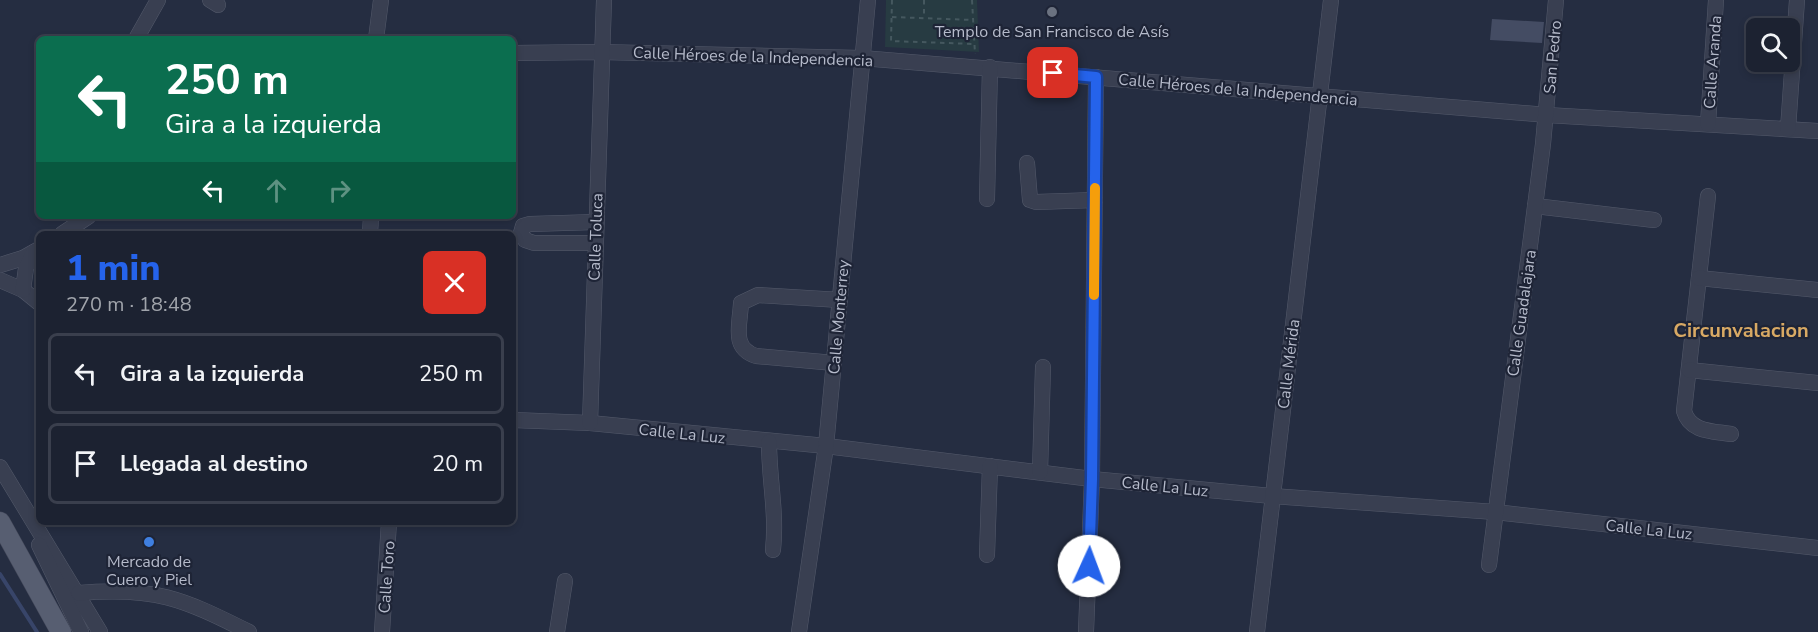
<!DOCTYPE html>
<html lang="es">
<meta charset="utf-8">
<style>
body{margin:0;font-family:"Nunito Sans",sans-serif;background:#252a39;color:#f1f3f6;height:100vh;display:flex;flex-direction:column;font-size:22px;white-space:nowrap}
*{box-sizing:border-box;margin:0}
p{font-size:20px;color:#a0a4ab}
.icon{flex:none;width:33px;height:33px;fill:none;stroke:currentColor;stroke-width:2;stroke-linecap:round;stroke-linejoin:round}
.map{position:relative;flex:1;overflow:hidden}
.drawer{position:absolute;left:36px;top:231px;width:480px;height:294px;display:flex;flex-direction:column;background:#1c2231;border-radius:9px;box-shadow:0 3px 9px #0003,0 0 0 2px #3a3f4d}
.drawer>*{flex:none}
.hud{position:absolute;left:36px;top:36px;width:480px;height:183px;border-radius:9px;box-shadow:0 3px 9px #0003,0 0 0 2px #3a3f4d;background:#0b6e4f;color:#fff;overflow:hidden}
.buttons{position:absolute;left:1746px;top:18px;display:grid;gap:12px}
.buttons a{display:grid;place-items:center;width:54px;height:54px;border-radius:9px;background:#1c2231;box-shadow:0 3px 9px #0003,0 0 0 2px #3a3f4d;font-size:30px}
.pin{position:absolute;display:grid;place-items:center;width:51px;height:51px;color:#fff;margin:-26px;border-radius:12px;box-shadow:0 3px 9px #0006}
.me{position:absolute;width:66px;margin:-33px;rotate:2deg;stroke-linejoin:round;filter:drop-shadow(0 0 4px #0008)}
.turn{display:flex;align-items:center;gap:21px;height:126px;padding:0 30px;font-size:27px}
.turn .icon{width:78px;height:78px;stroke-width:2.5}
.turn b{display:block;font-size:42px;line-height:51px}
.lanes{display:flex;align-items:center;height:57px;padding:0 30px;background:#0003;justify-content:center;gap:30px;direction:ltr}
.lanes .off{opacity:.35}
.round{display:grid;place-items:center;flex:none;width:63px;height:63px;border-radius:9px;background:#252a39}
.summary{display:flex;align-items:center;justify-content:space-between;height:102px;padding:0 30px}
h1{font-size:36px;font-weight:800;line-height:45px;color:#2563eb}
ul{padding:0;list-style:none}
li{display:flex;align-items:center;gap:18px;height:81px;margin:0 12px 9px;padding:0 18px;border:3px solid #3a3f4d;border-radius:9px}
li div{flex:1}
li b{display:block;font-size:22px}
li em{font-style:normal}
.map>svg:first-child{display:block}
.green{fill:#273b42}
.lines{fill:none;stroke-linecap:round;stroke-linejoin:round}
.stream{stroke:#384569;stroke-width:4}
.building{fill:#444c63}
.minor-casing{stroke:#545a6b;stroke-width:16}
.major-casing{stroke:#43485a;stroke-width:21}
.path{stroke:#45585f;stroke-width:2;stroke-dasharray:4.5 4.5;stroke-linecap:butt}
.minor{stroke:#393f51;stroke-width:15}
.major{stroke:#575e71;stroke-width:20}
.route-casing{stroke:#184099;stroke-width:15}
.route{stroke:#2563eb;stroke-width:10}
.slow{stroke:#f59e0b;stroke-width:10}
.worship-dot{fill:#6b7280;stroke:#1e2436;stroke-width:2}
.shop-dot{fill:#3f7fe0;stroke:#1e2436;stroke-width:2}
.labels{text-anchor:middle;stroke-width:4.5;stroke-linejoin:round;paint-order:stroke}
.poi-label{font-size:16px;fill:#b6bbcb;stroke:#1e2436}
.street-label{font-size:16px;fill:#b6bbcb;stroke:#1e2436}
.quarter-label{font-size:20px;font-weight:bold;fill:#d8a964;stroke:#1e2436}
</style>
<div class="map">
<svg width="1818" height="632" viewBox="0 0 1818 632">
<rect width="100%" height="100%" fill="#252d41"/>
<path class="green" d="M886 0H977L979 52 885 47Z"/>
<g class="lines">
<path class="stream" d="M0 574 37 632"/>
</g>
<path class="building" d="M1492 19 1544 22 1542 43 1490 40Z"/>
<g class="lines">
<defs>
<g id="minor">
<path d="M210 0 218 5"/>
<path d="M136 39 158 0"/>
<path d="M376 39 381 0"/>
<path d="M513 53 600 52 862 58 1547 115 1818 131"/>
<path d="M1708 124 1716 0"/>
<path d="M1788 129 1797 0"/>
<path d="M1027 163 1030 200 1036 202 1095 200"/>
<path d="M1708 196 1684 411C1690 432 1712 431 1731 434"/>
<path d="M987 199 990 67"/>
<path d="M1535 206 1654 220"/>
<path d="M62 234 89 216"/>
<path d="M370 234 371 216"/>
<path d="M595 243H534L525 240 521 233 523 226 530 224 596 222"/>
<path d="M0 265 23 258 39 249"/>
<path d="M1699 278 1818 290"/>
<path d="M0 280 23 290 39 303"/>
<path d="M23 290 26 268 34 252"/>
<path d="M834 363 756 356C731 348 740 325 741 303L758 295 840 300"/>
<path d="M1689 370 1818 383"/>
<path d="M513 420 590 423 826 446 1092 479 1272 496 1495 512 1818 548"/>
<path d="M590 423 604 0"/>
<path d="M769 442C769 480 777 512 773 550"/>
<path d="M0 467 100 632"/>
<path d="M1040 472 1043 367"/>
<path d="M39 545 81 632"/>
<path d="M987 555 990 466"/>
<path d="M1489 565 1543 144 1556 0"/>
<path d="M79 593C156 587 181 598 249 632"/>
<path d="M382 632 389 522"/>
<path d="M557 632 565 581"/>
<path d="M799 632 826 446 868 0"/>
<path d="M1086 632 1092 479 1096 77"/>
<path d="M1257 632 1331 0"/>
</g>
<path id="major" d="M0 522 61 632"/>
</defs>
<use href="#minor" class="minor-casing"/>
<use href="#major" class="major-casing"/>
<g class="path">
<path d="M892 0 891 41 974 44"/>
<path d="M924 0V18"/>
<path d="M972 0 975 54"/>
<path d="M892 17 973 20"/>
</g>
<use href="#minor" class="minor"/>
<use href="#major" class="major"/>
</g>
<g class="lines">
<defs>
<path id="route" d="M1053 73 1096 77 1092 479 1089 566"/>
</defs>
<use href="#route" class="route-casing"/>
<use href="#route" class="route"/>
<path class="slow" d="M1094 295 1095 188"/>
</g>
<circle class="worship-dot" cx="1052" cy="12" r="6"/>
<circle class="shop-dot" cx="149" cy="542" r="6"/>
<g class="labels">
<g class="poi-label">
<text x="1052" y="37">Templo de San Francisco de Asís</text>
<text x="149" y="567">Mercado de<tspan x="149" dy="18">Cuero y Piel</tspan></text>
</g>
<g class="street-label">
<text transform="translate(753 56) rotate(2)" y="6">Calle Héroes de la Independencia</text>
<text transform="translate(1552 57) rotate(-85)" y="6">San Pedro</text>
<text transform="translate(1712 62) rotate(-86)" y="6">Calle Aranda</text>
<text transform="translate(1238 89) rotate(5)" y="6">Calle Héroes de la Independencia</text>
<text transform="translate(595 237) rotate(-88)" y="6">Calle Toluca</text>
<text transform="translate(1521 313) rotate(-82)" y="6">Calle Guadalajara</text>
<text transform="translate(838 317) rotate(-85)" y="6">Calle Monterrey</text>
<text transform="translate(1288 364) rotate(-83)" y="6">Calle Mérida</text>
<text transform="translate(682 433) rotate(6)" y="6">Calle La Luz</text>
<text transform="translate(1165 486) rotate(6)" y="6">Calle La Luz</text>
<text transform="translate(1649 529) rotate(6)" y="6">Calle La Luz</text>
<text transform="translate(386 577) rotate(-86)" y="6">Calle Toro</text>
</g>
<g class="quarter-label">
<text x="1741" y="337">Circunvalacion</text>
</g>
</g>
</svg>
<div class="buttons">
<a><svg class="icon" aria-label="search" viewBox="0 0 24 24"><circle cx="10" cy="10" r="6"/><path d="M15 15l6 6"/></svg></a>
</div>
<div class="pin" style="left:1053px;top:73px;background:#d93025"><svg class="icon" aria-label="arrive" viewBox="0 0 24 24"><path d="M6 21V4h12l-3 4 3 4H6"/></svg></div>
<svg class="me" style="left:1089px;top:566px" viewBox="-20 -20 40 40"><circle r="19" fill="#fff"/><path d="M0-13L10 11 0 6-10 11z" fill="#2563eb"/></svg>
<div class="hud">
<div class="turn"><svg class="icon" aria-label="left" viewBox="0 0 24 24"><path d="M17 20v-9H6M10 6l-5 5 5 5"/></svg><div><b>250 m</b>Gira a la izquierda</div></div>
<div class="lanes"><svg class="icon" aria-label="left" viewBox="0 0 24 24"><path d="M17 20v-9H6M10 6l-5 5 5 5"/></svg><svg class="icon off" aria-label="ahead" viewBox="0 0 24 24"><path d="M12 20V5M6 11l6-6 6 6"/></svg><svg class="icon off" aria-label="right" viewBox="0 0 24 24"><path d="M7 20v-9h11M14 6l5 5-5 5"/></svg></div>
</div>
<section class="drawer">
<div class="summary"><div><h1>1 min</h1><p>270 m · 18:48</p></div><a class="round" style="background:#d93025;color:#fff"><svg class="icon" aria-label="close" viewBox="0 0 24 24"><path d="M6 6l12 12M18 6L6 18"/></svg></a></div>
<ul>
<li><svg class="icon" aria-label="left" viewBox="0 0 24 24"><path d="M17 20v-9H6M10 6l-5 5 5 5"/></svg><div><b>Gira a la izquierda</b></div><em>250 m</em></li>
<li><svg class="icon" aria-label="arrive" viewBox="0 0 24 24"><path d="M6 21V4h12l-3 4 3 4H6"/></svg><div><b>Llegada al destino</b></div><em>20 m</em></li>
</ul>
</section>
</div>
